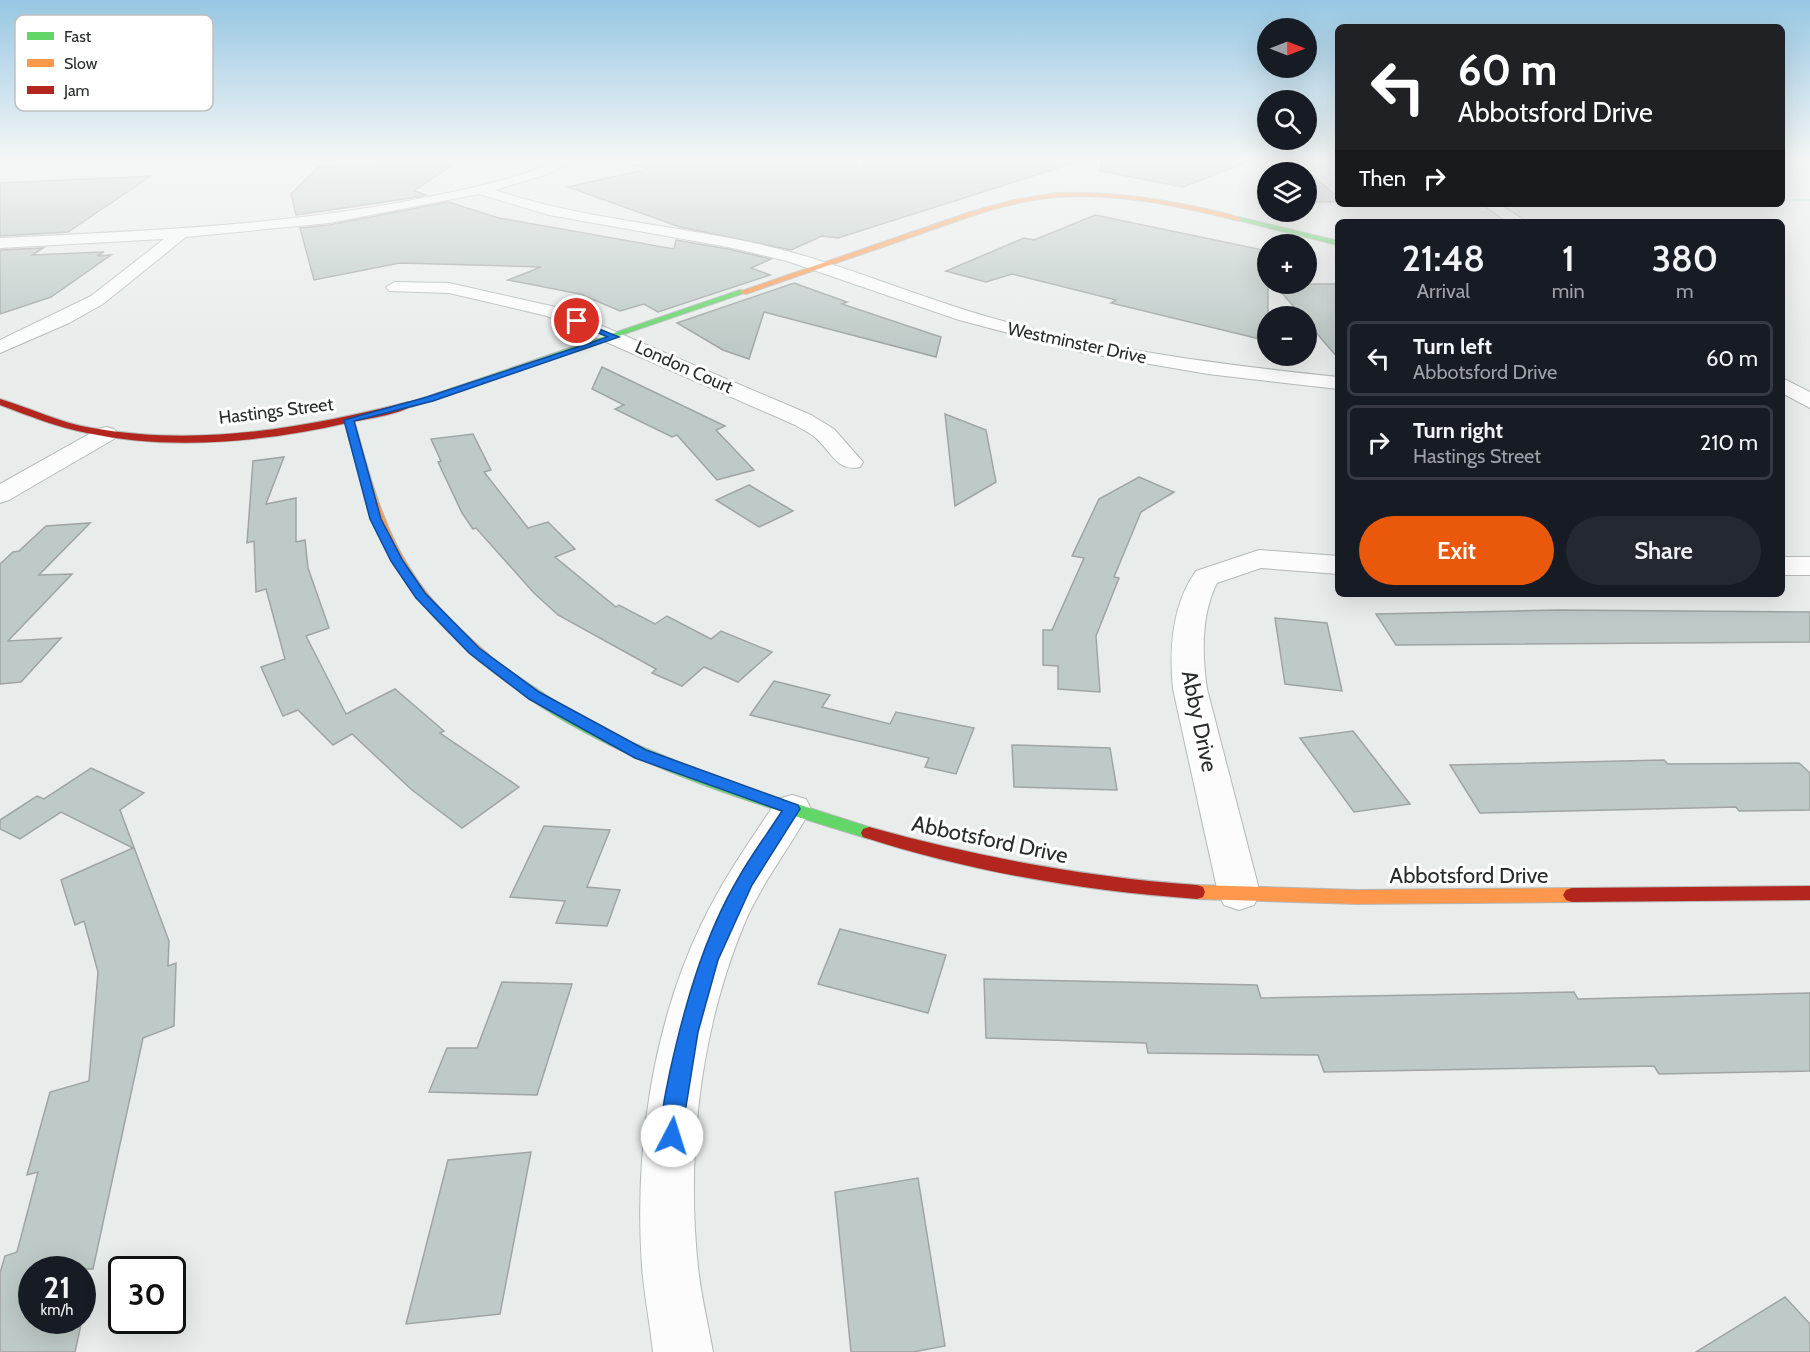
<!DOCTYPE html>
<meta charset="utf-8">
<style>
body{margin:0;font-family:Cabin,sans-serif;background:#242831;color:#f1f3f6;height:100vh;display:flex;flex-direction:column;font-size:22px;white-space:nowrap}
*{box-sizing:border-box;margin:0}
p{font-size:20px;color:#9ea1a6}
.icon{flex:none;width:33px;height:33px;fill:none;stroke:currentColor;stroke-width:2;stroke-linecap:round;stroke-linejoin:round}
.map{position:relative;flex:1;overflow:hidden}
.details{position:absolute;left:1335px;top:219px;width:450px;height:378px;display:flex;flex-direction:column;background:#171b24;border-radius:9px;box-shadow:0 6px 24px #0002}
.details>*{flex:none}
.hud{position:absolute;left:1335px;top:24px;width:450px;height:183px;border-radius:9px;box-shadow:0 6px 24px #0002;background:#202124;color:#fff;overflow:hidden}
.needle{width:39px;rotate:90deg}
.buttons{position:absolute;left:1257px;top:18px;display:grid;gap:12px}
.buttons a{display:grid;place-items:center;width:60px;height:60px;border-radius:50%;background:#171b24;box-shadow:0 6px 24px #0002;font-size:30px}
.speed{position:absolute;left:18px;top:1256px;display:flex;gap:12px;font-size:30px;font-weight:700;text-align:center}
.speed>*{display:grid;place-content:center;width:78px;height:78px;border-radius:50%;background:#171b24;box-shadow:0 6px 24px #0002;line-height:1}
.speed small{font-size:15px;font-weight:400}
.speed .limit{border:3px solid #111;border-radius:9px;background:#fff;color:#111}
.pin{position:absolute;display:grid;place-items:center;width:51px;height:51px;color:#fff;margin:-26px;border:3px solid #fff;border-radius:50%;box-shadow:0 2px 6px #0007}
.me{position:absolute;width:66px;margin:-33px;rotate:5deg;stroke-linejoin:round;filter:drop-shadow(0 0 4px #0008)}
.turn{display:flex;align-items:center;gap:21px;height:126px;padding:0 24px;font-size:27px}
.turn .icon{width:78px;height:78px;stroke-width:2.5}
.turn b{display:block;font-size:42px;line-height:51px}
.then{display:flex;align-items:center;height:57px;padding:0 24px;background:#0003;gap:12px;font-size:22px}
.eta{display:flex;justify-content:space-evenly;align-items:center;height:102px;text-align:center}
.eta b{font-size:36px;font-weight:600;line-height:42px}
.primary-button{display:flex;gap:12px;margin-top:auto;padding:12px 24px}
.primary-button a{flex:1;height:69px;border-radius:36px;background:#ea580c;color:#fff;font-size:24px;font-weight:600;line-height:69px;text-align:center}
.primary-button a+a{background:#242831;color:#f1f3f6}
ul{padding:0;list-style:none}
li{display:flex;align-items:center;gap:18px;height:75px;margin:0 12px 9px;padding:0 12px;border:3px solid #363941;border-radius:9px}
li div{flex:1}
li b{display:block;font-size:22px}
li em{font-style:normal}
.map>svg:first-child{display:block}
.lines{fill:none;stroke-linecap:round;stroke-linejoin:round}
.stream{fill:#bde3db;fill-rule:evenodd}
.building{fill:#becac7;stroke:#a0a4a3;stroke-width:1.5}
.street-casing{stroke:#b5b9b8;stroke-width:2}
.fast-casing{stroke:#b5b9b8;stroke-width:2}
.slow-casing{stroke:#b5b9b8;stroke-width:2}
.jam-casing{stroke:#b5b9b8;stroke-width:2}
.street{fill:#fcfcfc;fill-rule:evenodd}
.fast{fill:#63d668;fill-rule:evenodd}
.slow{fill:#ff974d;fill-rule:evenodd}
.jam{fill:#b3261e;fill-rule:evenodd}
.route{fill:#1a73e8;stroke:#114b97;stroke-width:1.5}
.labels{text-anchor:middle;stroke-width:6;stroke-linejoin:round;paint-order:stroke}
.far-street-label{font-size:18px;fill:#282c2b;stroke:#fff}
.street-label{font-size:22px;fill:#282c2b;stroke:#fff}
.key{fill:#fff;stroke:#bec0bf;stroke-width:1.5}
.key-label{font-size:16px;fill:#282c2b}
</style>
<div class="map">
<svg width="1810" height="1352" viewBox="0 0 1810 1352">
<rect width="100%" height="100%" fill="#e8edec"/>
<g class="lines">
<rect class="stream" x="1782" y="199" width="28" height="2"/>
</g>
<g class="building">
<path d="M635 158H825L863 167 864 158H1071V164L838 238 822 236 791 250 680 227 568 187 648 169 634 165Z"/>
<path d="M1102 158H1276L1296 162 1338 197V202H1306V172H1268V175L1252 160 1183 187 1100 171Z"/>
<path d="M458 161 414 191 426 195 418 197 296 215 291 194 318 167Z"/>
<path d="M151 176 68 232 0 236V183Z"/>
<path d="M448 202 499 218 674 249 676 240 728 249 771 259 751 268 770 275 658 312 644 304 620 311 580 294 508 280 541 267 400 263 314 280 300 228 329 225Z"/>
<path d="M1095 215 1268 251V341L1111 303 1116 300 1012 274 986 282 946 271 1024 238 1034 240Z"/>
<path d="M43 248 32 255 104 252 97 256 111 255 51 297 0 314V250Z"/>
<path d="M794 283 847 302 842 304 941 337 936 357 764 312 749 359 723 350 677 323Z"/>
<path d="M1274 284H1338V358L1306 321V316H1302Z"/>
<path d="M602 367 725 426 716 430 754 470 717 480 677 435 672 437 615 409 624 405 592 389Z"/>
<path d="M945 414 986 430 996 482 955 506Z"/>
<path d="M473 434 491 470 484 472 528 528 548 522 575 549 555 557 616 607 619 605 655 624 667 616 711 639 721 631 772 652 738 682 704 667 682 686 652 673 656 669 558 615 534 593 476 528 473 529 462 513 438 462 441 461 431 439Z"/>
<path d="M284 457 266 504 296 498V542L305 540 308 568 329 628 306 636 346 714 395 689 444 731 440 733 519 787 462 828 412 790 352 734 333 745 298 710 283 716 261 667 285 659 266 589 256 592 254 541 247 543 253 461Z"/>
<path d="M1139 477 1174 492 1141 512 1114 577 1119 578 1096 636 1100 692 1058 689V666L1043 665V630H1052L1084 558 1072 556 1099 499Z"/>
<path d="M749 485 793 511 759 527 716 500Z"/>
<path d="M90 523 39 575 72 574 8 641 61 638 21 682 0 684V564L13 552 19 551 46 526Z"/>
<path d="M1559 610 1810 612V642L1396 645 1376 614Z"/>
<path d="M1275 618 1327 623 1342 691 1285 684Z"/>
<path d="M774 681 830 695 822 707 890 724 896 712 974 728 956 774 925 767 929 758 750 715Z"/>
<path d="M1353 731 1410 804 1354 812 1300 738Z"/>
<path d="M1012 745 1110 748 1117 790 1014 787Z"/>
<path d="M1664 760 1668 764 1799 763 1810 773V810L1739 811 1736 807 1480 813 1450 765Z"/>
<path d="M91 768 144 793 120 810 169 941 168 966 176 963 174 1026 143 1038 93 1269H32V1320H82L75 1352H0V1273L5 1256 17 1252 38 1172 27 1175 50 1092 89 1081 98 972 84 921 75 925 61 880 133 848 61 812 20 839 0 829V820L37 796 44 799Z"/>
<path d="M544 826 610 830 587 887 620 890 607 926 556 923 565 901 510 897Z"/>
<path d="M840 929 946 955 928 1013 818 984Z"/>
<path d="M984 979 1257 985 1261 998 1574 992 1578 999 1810 993V1071L1659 1074 1654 1066 1324 1072 1318 1055 1148 1053 1146 1043 986 1038Z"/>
<path d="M502 982 572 984 537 1095 429 1092 447 1048H477Z"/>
<path d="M531 1152 500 1314 406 1324 448 1160Z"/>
<path d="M918 1178 945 1346 913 1352H851L835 1192Z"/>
<path d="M1785 1297 1810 1324V1352H1696Z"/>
</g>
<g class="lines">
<defs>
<g id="street">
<path d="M563 158H579L545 175 495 190C587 221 685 225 779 249 855 268 927 301 1003 321 1112 351 1225 365 1338 377V389L1208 374 1080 352 959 320 787 261 728 247 549 215 479 194 329 223 186 237 103 304 69 323 0 353V340L91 296 164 239 0 248V238C140 231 280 226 418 199 467 189 517 180 563 158Z"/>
<path d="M1482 204H1499L1527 222H1508Z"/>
<path d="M395 282 449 283 560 308 811 415 834 429 863 462 860 467C839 472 832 454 819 441 813 434 803 430 795 425L547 316 449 293 389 291 386 287Z"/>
<path d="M1782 378 1810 392V408L1782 393Z"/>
<path d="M106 427 114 429 118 434 114 439 9 500 0 503V484L98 429Z"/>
<path d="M1259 550 1338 556V574L1261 568 1217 583C1201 614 1202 655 1207 689L1260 893 1254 905 1239 910 1224 905 1218 893 1173 689C1169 649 1172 605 1196 571Z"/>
<rect x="1782" y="557" width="28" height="18"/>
<path d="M792 795 806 799 811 809C789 849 760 885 743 927 700 1032 686 1155 698 1267 701 1295 708 1324 713 1352H653C650 1323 644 1295 642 1266 634 1153 652 1026 702 923 723 879 751 839 778 799Z"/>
</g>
<g id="fast">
<path d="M1239 217 1338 241V245L1237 220Z"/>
<path d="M740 290 747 292 411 407 403 405Z"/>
<path d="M484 654 576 715 623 739 722 780 875 829 877 833 875 837 869 839C766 807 660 776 566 722 535 704 507 683 479 661L477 658Z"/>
</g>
<g id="slow">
<path d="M1056 193C1107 191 1157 198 1206 209 1218 212 1232 214 1242 219L1239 221C1180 206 1120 193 1059 197 1009 200 961 220 914 236 858 256 802 274 746 294L739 292 970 212 1014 200Z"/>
<path d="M349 417 354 420C369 474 383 531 416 578 436 608 462 631 489 655L491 658 489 661H479C452 636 425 611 404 579 373 531 359 475 344 420Z"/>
<path d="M1197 885 1357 890 1572 888 1578 890 1581 895 1578 900 1572 902 1357 904 1197 899 1191 897 1189 892 1191 887Z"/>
</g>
<g id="jam">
<path d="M0 399C31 408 60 423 92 428 199 447 304 428 408 402L413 405C399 415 364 419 347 423 263 442 172 451 87 433 57 427 29 416 0 405Z"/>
<path d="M869 827C977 857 1085 877 1197 885L1203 887 1205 892 1203 897 1197 899C1084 891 971 872 863 837L861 833 863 829Z"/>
<path d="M1810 886V900L1572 902 1566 900 1563 895 1566 890 1572 888Z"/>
</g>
</defs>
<use href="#street" class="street-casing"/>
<use href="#fast" class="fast-casing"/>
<use href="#slow" class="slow-casing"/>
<use href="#jam" class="jam-casing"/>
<use href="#street" class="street"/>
<use href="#fast" class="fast"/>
<use href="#slow" class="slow"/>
<use href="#jam" class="jam"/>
</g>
<linearGradient id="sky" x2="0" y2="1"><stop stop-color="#97c7e3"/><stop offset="0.46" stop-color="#f5f7f6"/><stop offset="1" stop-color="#f5f7f6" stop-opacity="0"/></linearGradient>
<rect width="1810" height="347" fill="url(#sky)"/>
<path class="route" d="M574 319 619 337 433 401 354 421 381 519 403 561 425 593 479 648 539 692 646 750 798 805 800 809 752 885 718 960 698 1032 680 1144 672 1147 665 1144C657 1124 666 1092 670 1071 685 1004 704 936 739 877 752 854 768 833 782 811L635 758 529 699 469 653 416 598 391 561 370 519 344 420 427 397 608 337 574 323Z"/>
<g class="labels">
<g class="far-street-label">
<text transform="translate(1077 343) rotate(12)" y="6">Westminster Drive</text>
<text transform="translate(684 367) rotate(24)" y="6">London Court</text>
<text transform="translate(276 411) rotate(-7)" y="6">Hastings Street</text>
</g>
<g class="street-label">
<text transform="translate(1200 721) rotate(78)" y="8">Abby Drive</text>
<text transform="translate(990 839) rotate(12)" y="8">Abbotsford Drive</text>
<text x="1469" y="883">Abbotsford Drive</text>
</g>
</g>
<rect x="15" y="15" width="198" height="96" rx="9" class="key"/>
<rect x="27" y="32" width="27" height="8" fill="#63d668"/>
<rect x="27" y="59" width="27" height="8" fill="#ff974d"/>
<rect x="27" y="86" width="27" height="8" fill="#b3261e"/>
<g class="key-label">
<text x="64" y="42">Fast</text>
<text x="64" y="69">Slow</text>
<text x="64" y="96">Jam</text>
</g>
</svg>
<div class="buttons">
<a><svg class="needle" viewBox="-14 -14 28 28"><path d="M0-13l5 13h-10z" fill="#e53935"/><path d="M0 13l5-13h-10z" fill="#9ea1a6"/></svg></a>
<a><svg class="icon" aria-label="search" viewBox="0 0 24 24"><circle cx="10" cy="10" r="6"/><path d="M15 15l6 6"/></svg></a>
<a><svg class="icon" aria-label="layers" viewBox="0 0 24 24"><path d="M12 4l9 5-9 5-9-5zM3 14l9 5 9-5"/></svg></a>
<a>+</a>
<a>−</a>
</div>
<div class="speed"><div>21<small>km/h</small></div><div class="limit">30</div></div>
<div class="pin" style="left:577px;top:321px;background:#d93025"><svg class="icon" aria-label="arrive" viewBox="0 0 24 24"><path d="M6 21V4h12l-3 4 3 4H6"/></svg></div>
<svg class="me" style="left:672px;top:1136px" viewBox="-20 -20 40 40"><circle r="19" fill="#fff"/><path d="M0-13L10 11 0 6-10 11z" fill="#1a73e8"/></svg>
<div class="hud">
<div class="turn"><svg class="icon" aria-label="left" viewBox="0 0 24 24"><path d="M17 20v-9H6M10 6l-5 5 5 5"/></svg><div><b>60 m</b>Abbotsford Drive</div></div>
<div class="then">Then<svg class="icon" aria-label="right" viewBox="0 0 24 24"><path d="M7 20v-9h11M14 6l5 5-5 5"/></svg></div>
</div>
<section class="details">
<div class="eta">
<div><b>21:48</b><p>Arrival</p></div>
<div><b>1</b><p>min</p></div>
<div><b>380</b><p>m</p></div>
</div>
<ul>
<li><svg class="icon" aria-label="left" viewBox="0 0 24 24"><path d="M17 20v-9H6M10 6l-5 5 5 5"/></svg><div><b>Turn left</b><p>Abbotsford Drive</p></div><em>60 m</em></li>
<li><svg class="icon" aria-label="right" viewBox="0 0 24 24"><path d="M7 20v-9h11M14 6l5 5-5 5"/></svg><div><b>Turn right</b><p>Hastings Street</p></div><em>210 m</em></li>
</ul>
<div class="primary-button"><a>Exit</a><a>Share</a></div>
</section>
</div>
